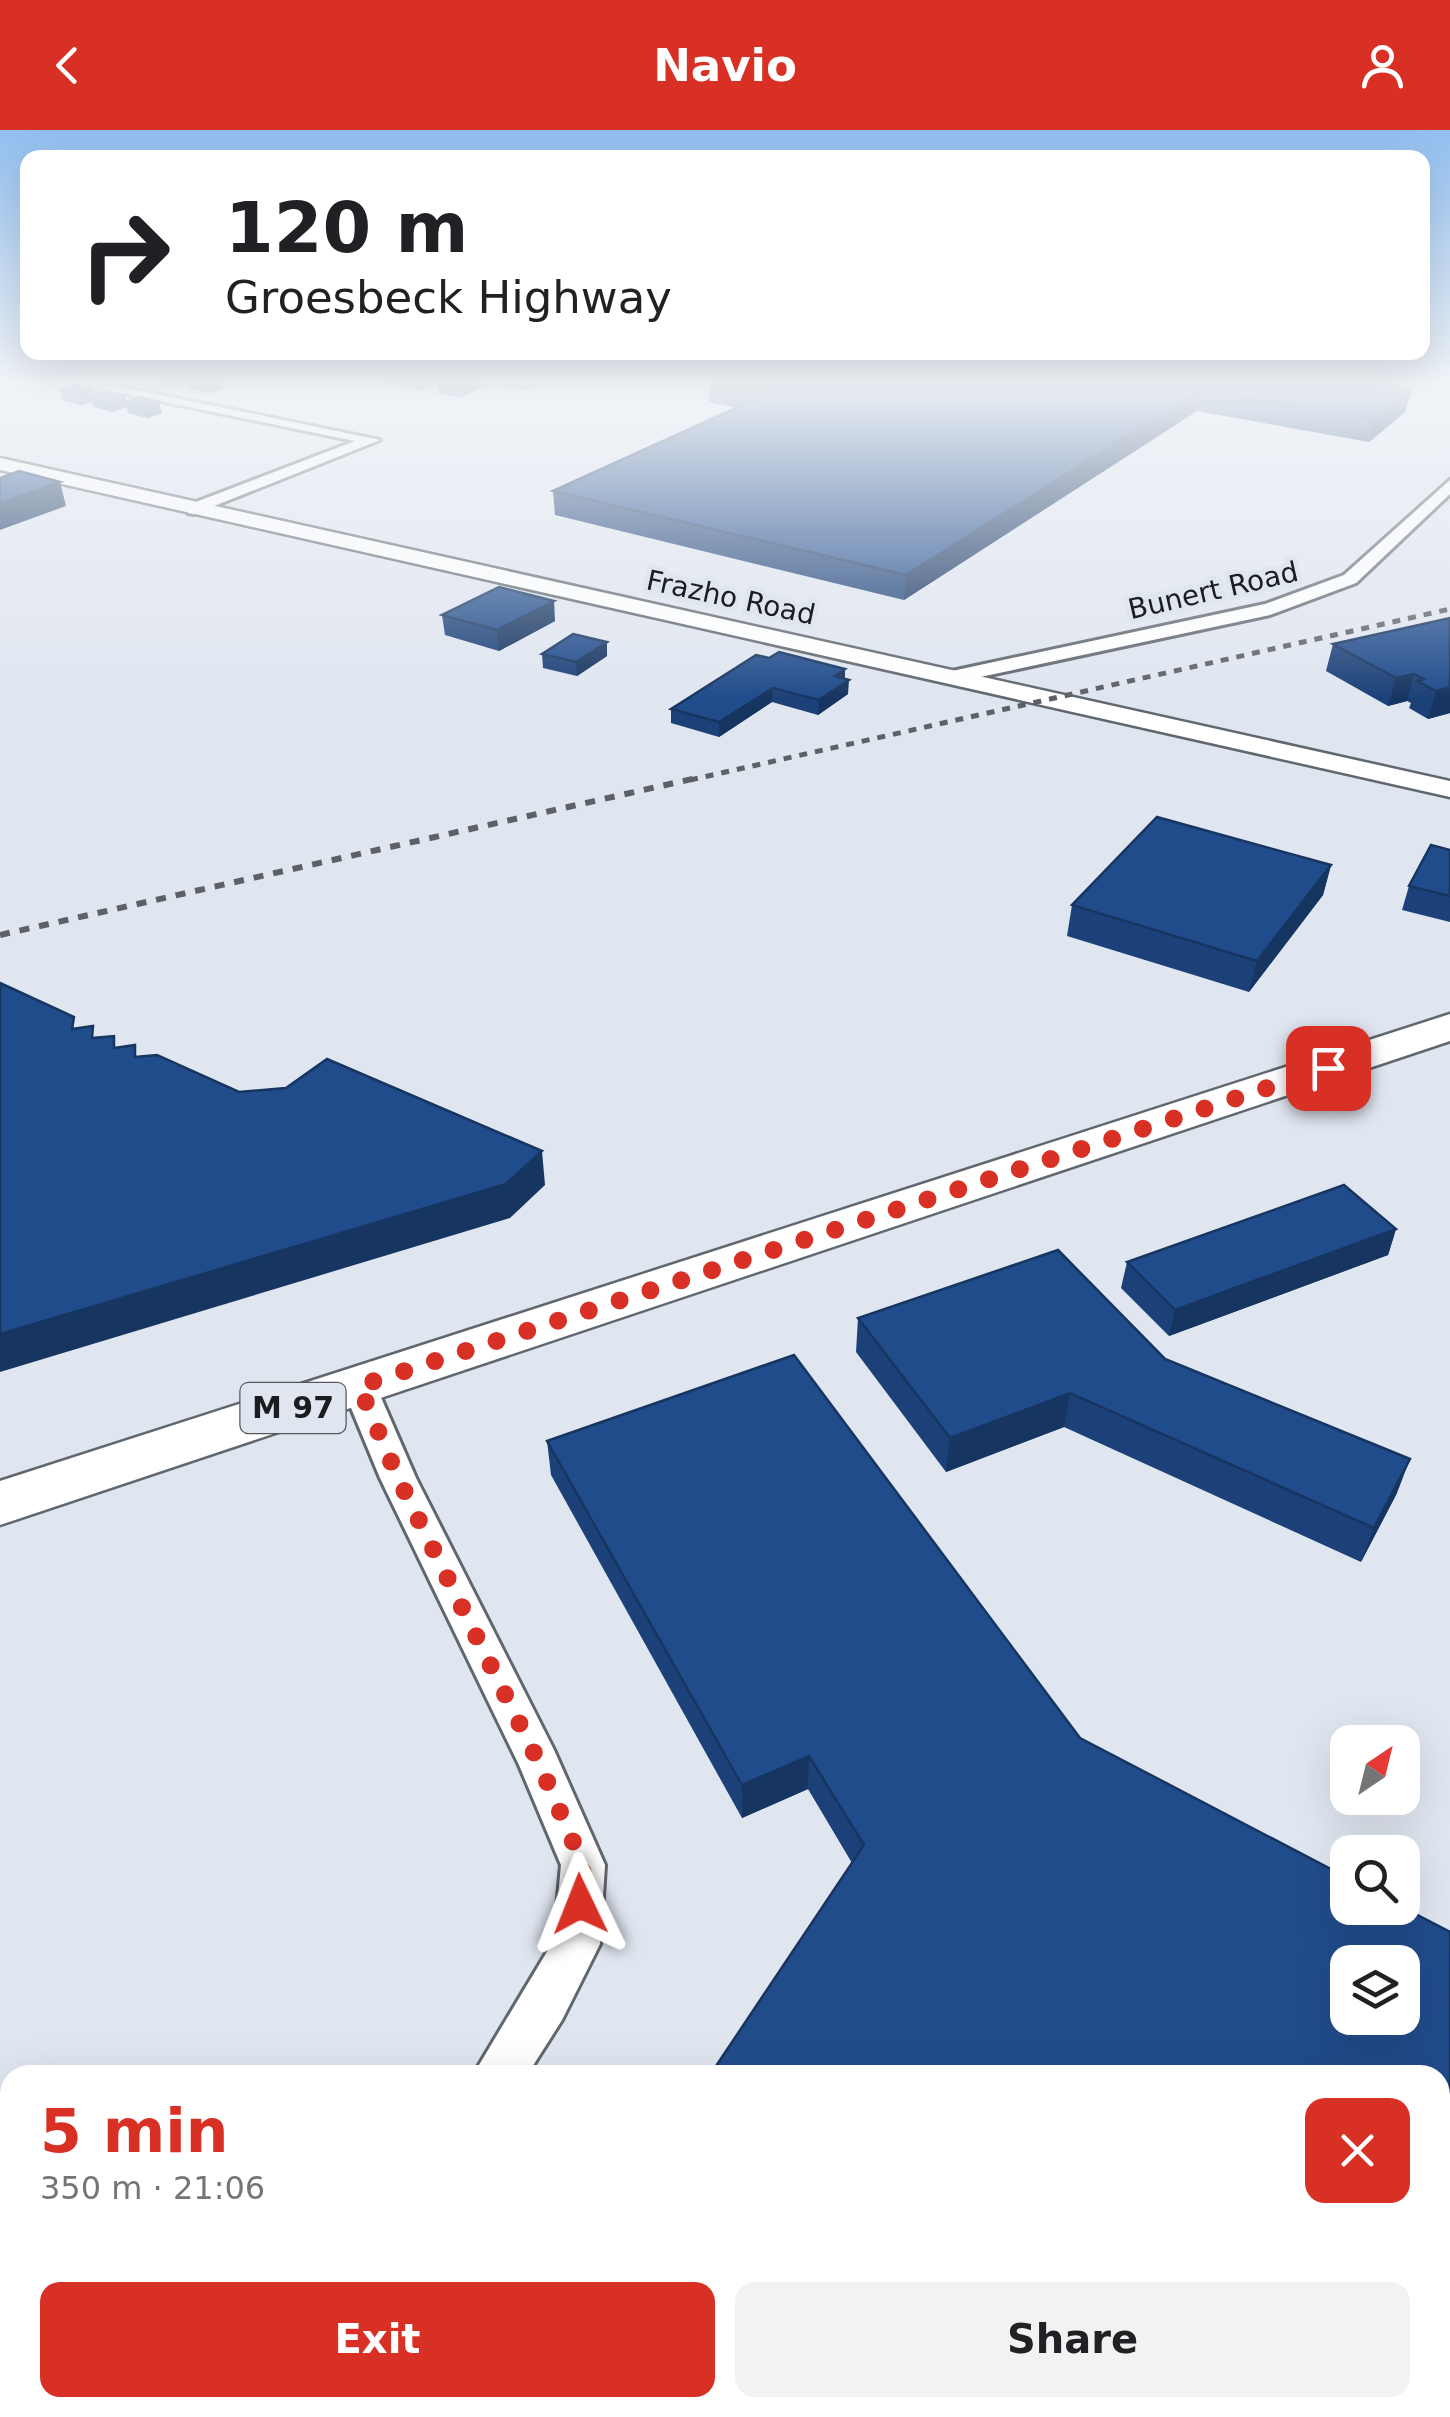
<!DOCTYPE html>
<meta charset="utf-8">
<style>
body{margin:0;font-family:"DejaVu Sans",sans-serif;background:#f2f2f2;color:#202124;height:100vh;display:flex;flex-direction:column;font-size:38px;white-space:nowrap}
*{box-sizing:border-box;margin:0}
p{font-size:32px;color:#757577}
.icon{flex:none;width:55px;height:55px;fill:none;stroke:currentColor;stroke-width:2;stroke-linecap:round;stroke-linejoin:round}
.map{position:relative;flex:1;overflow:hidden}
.sheet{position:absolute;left:0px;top:1935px;width:1450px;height:352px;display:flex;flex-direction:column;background:#fff;border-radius:30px 30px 0 0;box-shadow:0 10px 40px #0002}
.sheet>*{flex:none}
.hud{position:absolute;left:20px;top:20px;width:1410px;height:210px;border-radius:20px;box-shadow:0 10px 40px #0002;background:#fff;color:#202124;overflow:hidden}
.needle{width:65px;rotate:35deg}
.controls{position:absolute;left:1330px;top:1595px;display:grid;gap:20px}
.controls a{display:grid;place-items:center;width:90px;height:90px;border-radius:20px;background:#fff;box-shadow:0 10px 40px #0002;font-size:50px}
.pin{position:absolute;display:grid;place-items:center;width:85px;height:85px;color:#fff;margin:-42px;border-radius:20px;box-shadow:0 5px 15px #0006}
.me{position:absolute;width:110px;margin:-55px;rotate:358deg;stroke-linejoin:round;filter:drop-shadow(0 0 8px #0008)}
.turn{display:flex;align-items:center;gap:35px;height:210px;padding:0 40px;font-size:45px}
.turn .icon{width:130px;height:130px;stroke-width:2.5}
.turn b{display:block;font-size:70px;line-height:85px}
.round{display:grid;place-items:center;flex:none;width:105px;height:105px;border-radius:20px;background:#f2f2f2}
.summary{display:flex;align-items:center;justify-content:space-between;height:170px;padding:0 40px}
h1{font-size:60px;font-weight:800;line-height:75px;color:#d93025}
.cta{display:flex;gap:20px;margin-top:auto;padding:20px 40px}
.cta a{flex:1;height:115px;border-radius:20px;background:#d93025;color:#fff;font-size:40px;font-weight:800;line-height:115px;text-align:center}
.cta a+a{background:#f2f2f2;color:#202124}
header{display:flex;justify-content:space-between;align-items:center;height:130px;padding:0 40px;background:#d93025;color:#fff;font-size:45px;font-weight:800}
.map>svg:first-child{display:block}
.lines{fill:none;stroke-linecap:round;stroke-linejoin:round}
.minor-casing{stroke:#61676f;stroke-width:6}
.tertiary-casing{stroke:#61676f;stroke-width:5}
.primary-casing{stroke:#61676f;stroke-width:5}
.minor{fill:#fff;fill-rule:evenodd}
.tertiary{fill:#fff;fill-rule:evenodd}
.primary{fill:#fff;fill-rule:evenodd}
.rail-far1{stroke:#5d6167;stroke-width:5;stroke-dasharray:8 8;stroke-linecap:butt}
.rail{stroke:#5d6167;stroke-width:6;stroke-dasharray:10 10;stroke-linecap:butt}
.wall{fill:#1c4178}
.shaded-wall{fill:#173561}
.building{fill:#214c8b;stroke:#173561;stroke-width:2.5;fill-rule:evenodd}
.route{stroke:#d93025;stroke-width:18;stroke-dasharray:0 32.4}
.labels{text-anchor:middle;stroke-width:10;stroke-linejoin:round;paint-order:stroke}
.far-street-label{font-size:28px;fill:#1a1c20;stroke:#e0e6f0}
.shield{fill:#e0e6f0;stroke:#55595e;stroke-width:2.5}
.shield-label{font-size:30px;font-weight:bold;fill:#1a1c20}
</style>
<header><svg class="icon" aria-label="back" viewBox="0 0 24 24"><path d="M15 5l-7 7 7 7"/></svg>Navio<svg class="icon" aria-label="person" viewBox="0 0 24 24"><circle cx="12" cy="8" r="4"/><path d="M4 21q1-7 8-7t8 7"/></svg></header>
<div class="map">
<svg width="1450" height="2287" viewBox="0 0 1450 2287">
<rect width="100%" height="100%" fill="#e0e6f0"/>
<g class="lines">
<defs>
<g id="minor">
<path d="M53 249H83L380 310 194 384 188 383V375L355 311Z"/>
<path d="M492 249H525L530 253 523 257Z"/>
<path d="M1450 350V364L1356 453 1270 485 952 553 942 547 952 541 1265 474 1344 445Z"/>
<path d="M359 1244 371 1247 376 1256 416 1348 554 1620 605 1735 600 1814 562 1890 527 1945H473L554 1810 561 1735 519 1635 380 1348 342 1256 347 1247Z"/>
<path d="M225 2278H284L280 2287H221Z"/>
</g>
<path id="tertiary" d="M0 328 1450 651V667L0 340Z"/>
<path id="primary" d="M1450 884V911L0 1395V1351Z"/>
</defs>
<use href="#minor" class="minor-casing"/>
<use href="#tertiary" class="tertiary-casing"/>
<use href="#primary" class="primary-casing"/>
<use href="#minor" class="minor"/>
<use href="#tertiary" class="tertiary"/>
<use href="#primary" class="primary"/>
<path class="rail-far1" d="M690 650 1450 479"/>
<path class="rail" d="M0 805 701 647"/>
</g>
<g class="wall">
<path d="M156 249H188L189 253 176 257 157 254Z"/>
<path d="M188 249H221L223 259 211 263 190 260Z"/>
<path d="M369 249H482V258L460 267 439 263 438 255 423 260 402 256V250L390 255Z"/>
<path d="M709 250 1396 258 1405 282 1369 312 1197 281 904 470 555 385 553 361 737 278 709 272Z"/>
<path d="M93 259 94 265 125 266 126 272 140 267 162 283 147 288 128 283 127 277 112 282 93 277 92 272 81 275 63 271 60 260Z"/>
<path d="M442 485 555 491 499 521 445 505Z"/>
<path d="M1450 488V583L1428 589 1409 578 1411 573 1407 571 1388 576 1326 541 1333 514Z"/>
<path d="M542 524 607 526 577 546 543 538Z"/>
<path d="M756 525 845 549 848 564 818 585 772 572 719 607 671 593V579Z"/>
<path d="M1450 720V792L1402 780 1409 756Z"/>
<path d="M1331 735 1323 765 1249 862 1067 806 1072 775Z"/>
<path d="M1396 1099 1388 1125 1169 1206 1121 1158 1127 1132Z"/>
<path d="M858 1188 1165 1229 1397 1363 1361 1432 1064 1297 946 1342 856 1222Z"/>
<path d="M547 1311 1080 1608 1450 1802V2192L1440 2186V1945L852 1733 808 1659 742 1688 551 1345Z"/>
<path d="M1296 2278H1348L1341 2287H1310Z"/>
</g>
<g class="shaded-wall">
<path d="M175 249H188L189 253 176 257Z"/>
<path d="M216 249H221L223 259 211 263 209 252Z"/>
<path d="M389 249H401L402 250 390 255Z"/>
<path d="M422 249H446L438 252V254L423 260Z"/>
<path d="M476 249H482V258L460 267 459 256Z"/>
<path d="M1385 249H1408L1372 277 1377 255Z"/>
<path d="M93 259 95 267 91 266 92 272 81 275 78 264Z"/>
<path d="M1201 259 1197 281 904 470 906 445Z"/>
<path d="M1411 261 1405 282 1369 312 1374 289Z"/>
<path d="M125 266 127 277 112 282 110 270Z"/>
<path d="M159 272 162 283 147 288 145 277Z"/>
<path d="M60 352 66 376 0 400V373Z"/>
<path d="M554 471 555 491 499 521 497 500Z"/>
<path d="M607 512V526L577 546 576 532Z"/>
<path d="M845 539V553L849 550 848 564 818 585 819 570 835 546Z"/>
<path d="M1414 544 1407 571 1388 576 1396 548Z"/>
<path d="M1450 557V583L1428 589 1436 561Z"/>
<path d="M773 558 772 572 719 607V592Z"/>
<path d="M1331 735 1323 765 1249 862 1257 831Z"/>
<path d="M542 1021 545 1055 510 1088 0 1242V1204Z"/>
<path d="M1396 1099 1388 1125 1169 1206 1175 1180Z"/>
<path d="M1070 1263 1064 1297 946 1342 950 1308Z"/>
<path d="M1410 1329 1397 1363 1361 1432 1374 1398Z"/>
<path d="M809 1626 808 1659 742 1688V1655Z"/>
<path d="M10 2245V2278H25L17 2287H0V2257Z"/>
<path d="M874 2278H882L878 2287H869Z"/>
</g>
<g class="building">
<path d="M193 249H216L209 252Z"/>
<path d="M444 249H476L459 256 438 252Z"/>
<path d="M712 249H1385L1377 255 1411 261 1374 289 1201 259 906 445 553 361 771 262 709 250Z"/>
<path d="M75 255 93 259 78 264 60 260Z"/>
<path d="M106 261 125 266 110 270 91 266Z"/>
<path d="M140 267 159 272 145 277 125 272Z"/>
<path d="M19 341 60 352 0 373V348Z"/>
<path d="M499 457 554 471 497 500 442 485Z"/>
<path d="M1450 488V557L1436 561 1417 551 1424 549 1414 544 1396 548 1333 514Z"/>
<path d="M573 504 607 512 576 532 542 524Z"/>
<path d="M779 522 845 539 835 546 849 550 819 570 773 558 719 592 671 579 756 525 769 528Z"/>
<path d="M1157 687 1331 735 1257 831 1072 775Z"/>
<path d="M1431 715 1450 720V766L1409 756Z"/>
<path d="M0 853 74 887 72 899 93 896 92 908 114 906V918L135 915V927L157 925 239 962 286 958 327 929 542 1021 506 1054 0 1204Z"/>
<path d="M1344 1055 1396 1099 1175 1180 1127 1132Z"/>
<path d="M1058 1120 1165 1229 1410 1329 1374 1398 1070 1263 950 1308 858 1188Z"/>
<path d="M794 1225 1080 1608 1348 1748V1778L1402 1777 1450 1802V2153L1440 2147V1945H710L864 1715 809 1626 742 1655 547 1311ZM1348 1832H1402V1888H1348Z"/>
<path d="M0 2002 10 2011V2245L0 2257Z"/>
<path d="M498 2278H874L869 2287H492Z"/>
</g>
<linearGradient id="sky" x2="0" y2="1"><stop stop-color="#92bff0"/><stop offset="0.44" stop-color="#f1f4f8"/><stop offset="1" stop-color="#f1f4f8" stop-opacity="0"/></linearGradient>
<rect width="1450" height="569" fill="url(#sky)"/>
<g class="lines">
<path class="route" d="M580 1774 583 1735 539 1633 398 1348 359 1256 1328 938"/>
</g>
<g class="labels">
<g class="far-street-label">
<text transform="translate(1213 460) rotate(-13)" y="10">Bunert Road</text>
<text transform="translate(731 467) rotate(12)" y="10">Frazho Road</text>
</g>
<rect class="shield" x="240.5" y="1253" width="105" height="50" rx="8"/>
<g class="shield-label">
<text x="293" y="1288">M 97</text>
</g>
</g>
</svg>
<div class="controls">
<a><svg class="needle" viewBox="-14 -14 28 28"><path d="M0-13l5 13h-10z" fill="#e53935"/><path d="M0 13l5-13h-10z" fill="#757577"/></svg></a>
<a><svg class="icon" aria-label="search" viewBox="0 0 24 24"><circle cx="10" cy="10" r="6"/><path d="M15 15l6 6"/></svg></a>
<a><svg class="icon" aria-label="layers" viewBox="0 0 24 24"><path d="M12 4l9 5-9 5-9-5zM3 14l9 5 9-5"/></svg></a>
</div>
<div class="pin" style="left:1328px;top:938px;background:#d93025"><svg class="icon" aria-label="arrive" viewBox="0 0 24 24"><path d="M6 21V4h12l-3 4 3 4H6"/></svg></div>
<svg class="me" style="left:580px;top:1774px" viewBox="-20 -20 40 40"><path d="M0-17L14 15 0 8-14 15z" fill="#d93025" stroke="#fff" stroke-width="4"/></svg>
<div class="hud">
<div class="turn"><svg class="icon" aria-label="right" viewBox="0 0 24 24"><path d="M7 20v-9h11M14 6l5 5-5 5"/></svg><div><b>120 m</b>Groesbeck Highway</div></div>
</div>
<section class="sheet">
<div class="summary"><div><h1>5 min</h1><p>350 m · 21:06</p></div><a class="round" style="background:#d93025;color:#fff"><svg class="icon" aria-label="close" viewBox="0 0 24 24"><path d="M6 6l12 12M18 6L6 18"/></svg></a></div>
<div class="cta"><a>Exit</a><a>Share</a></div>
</section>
</div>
